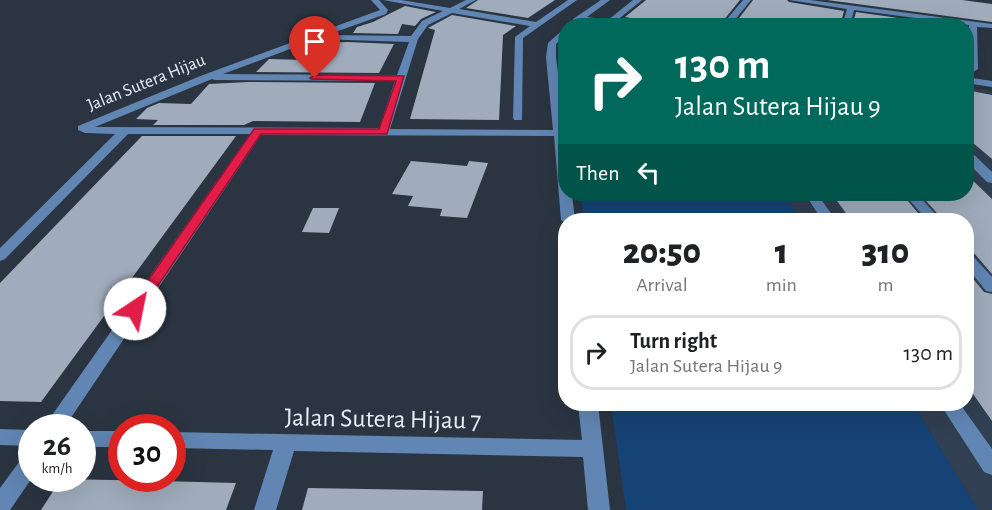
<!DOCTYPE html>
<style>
body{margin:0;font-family:"Alegreya Sans",sans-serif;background:#f6f6f6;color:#202124;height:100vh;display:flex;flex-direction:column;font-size:22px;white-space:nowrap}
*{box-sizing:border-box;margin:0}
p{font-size:20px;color:#757577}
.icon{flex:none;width:33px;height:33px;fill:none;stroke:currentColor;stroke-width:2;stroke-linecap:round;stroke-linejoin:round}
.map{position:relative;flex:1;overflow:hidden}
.details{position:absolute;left:558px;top:213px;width:416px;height:198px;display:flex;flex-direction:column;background:#fff;border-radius:24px;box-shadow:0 6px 24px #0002}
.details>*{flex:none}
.banner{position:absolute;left:558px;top:18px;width:416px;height:183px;border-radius:24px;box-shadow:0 6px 24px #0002;background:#00695c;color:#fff;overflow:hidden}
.speed{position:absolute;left:18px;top:414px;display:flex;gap:12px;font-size:30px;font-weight:700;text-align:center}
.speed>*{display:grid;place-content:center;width:78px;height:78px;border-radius:50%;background:#fff;box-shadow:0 6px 24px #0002;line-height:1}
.speed small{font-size:15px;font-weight:400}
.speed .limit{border:9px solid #d22;background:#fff;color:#111}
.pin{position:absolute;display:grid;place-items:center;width:51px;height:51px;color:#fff;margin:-62px -26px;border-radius:50% 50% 50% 0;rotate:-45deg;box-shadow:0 0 6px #0007}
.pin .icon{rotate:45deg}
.me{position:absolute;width:66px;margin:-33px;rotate:34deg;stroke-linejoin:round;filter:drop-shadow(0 0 4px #0008)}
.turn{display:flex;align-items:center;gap:21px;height:126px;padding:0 18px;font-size:27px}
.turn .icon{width:78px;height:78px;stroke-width:2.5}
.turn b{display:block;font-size:42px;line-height:51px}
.then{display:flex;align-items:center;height:57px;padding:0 18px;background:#0003;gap:12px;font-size:22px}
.eta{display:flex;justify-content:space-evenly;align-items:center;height:102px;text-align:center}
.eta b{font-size:36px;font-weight:800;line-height:42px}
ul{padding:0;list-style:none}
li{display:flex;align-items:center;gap:18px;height:75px;margin:0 12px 9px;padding:0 6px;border:3px solid #e0e0e0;border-radius:24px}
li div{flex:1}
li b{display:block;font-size:22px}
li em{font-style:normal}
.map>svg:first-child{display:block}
.built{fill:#303f51}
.green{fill:#154375}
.building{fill:#a0acbb}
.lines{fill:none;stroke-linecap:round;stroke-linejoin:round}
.minor{fill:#6186b3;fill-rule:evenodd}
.route{fill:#e11d48;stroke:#92132f;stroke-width:1.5}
.labels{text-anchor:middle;stroke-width:6;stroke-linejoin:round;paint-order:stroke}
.far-street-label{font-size:18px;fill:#e6edf5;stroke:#2a3541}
.near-street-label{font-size:26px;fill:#e6edf5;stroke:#2a3541}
</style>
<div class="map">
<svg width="992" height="510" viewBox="0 0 992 510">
<rect width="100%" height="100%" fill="#2a3541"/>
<path class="built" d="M966 87 992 91V510H978L913 404H966V220H801L784 194H966Z"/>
<g class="green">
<path d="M580 194H784L801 220H584Z"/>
<path d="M611 404H913L978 510H626Z"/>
</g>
<g class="building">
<path d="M478 0H555L528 18 466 8Z"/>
<path d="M646 0H740L719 26H677L625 17Z"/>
<path d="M753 0H787L789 2 844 11 840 26H733Z"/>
<path d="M827 0H962L992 4V22Z"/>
<path d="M405 6 436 12 421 19 415 26 402 24 398 34 353 33 357 27 373 22Z"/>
<path d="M856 12 955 26H852Z"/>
<path d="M452 15 516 26 503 35 499 120 410 119 435 30 428 28Z"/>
<path d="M316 43 348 42 394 44 379 73 256 72 269 59 304 60Z"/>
<path d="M248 82 375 83 360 122 253 121 244 125H153L158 120 136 119 147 108 159 103 191 104 209 84Z"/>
<path d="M966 90 992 95V159L966 137Z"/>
<path d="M142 136H236L41 402 0 401V283Z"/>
<path d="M411 161 467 166 469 161 488 163 467 218 440 216 442 209 408 206 413 196 392 194Z"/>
<path d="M966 174 992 199V274L973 252 966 250V220H943L920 194H966Z"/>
<path d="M832 194H902L924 220H851Z"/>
<path d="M313 208H339L329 233 302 232Z"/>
<path d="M966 270 984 292 992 294V421L966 384Z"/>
<path d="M61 479 160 481 236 483 226 510H41Z"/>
<path d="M308 488 483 491 482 510H302Z"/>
</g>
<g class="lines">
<g class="minor">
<path d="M371 0H379L388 10 386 14 327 35 411 36 422 21 443 11 383 0H401L450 8 466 0H476L459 9 536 22 568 0H577L523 38 522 120H514L513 118 515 37 530 26 452 13 428 25 418 39 390 129 553 130 546 57 548 43 566 27V34L556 44V57L566 140V194H572L575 220H566V224L561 220 554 136 261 135 64 428H43L250 134H128L5 259 0 261V248L115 134 85 133 78 130V126L203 75 380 10ZM317 39 409 42 397 75 223 74ZM212 79 215 80 395 81 379 128 95 127Z"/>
<path d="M601 0H610L587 17 608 20 633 0H642L615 22 630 26H609L582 21 573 23V19Z"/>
<path d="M743 0H751L730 26H721Z"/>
<path d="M789 0H810L992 24V28L977 27 978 69 973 72 968 69 969 25 854 10 850 26H842L847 9Z"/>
<path d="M966 77 992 81V87L966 83Z"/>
<path d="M966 150 970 151 992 172V183L987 182 966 161Z"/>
<path d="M805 194H817L836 220H822Z"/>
<path d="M904 194H917L941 220H927Z"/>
<path d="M966 252 971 254 992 277V292L986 291 966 266Z"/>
<path d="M578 404H598L610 510H588L583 457 294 451 276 510H254L273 450 172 448V432L582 440Z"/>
<path d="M940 404H960L992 449V475L984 472Z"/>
<path d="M0 429 32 430V446L0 445Z"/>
<rect x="82" y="431" width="40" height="16"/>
<path d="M32 451V478L10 510H0V488L25 454Z"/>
</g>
</g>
<path class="route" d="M315 75 404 76 387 134H261L140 312H130L127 309 130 306 254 129H379L396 81 311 79 310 78Z"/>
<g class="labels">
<g class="far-street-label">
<text transform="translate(146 82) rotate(-22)" y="6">Jalan Sutera Hijau</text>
</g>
<g class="near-street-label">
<text transform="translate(383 418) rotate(1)" y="9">Jalan Sutera Hijau 7</text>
</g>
</g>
</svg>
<div class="speed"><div>26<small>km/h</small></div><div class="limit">30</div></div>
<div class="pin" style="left:315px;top:78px;background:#d93025"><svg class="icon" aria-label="arrive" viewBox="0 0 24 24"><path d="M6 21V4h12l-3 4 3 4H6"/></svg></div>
<svg class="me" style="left:135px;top:309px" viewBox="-20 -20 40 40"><circle r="19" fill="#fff"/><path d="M0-13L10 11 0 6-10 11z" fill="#e11d48"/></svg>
<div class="banner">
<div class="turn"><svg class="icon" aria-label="right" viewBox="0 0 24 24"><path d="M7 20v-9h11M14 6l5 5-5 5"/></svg><div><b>130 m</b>Jalan Sutera Hijau 9</div></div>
<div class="then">Then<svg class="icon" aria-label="left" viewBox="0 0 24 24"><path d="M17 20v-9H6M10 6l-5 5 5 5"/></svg></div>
</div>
<section class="details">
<div class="eta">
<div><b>20:50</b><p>Arrival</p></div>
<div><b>1</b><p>min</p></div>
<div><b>310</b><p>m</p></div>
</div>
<ul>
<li><svg class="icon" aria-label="right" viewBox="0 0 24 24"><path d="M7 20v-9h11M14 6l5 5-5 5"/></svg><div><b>Turn right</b><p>Jalan Sutera Hijau 9</p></div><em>130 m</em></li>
</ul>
</section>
</div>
